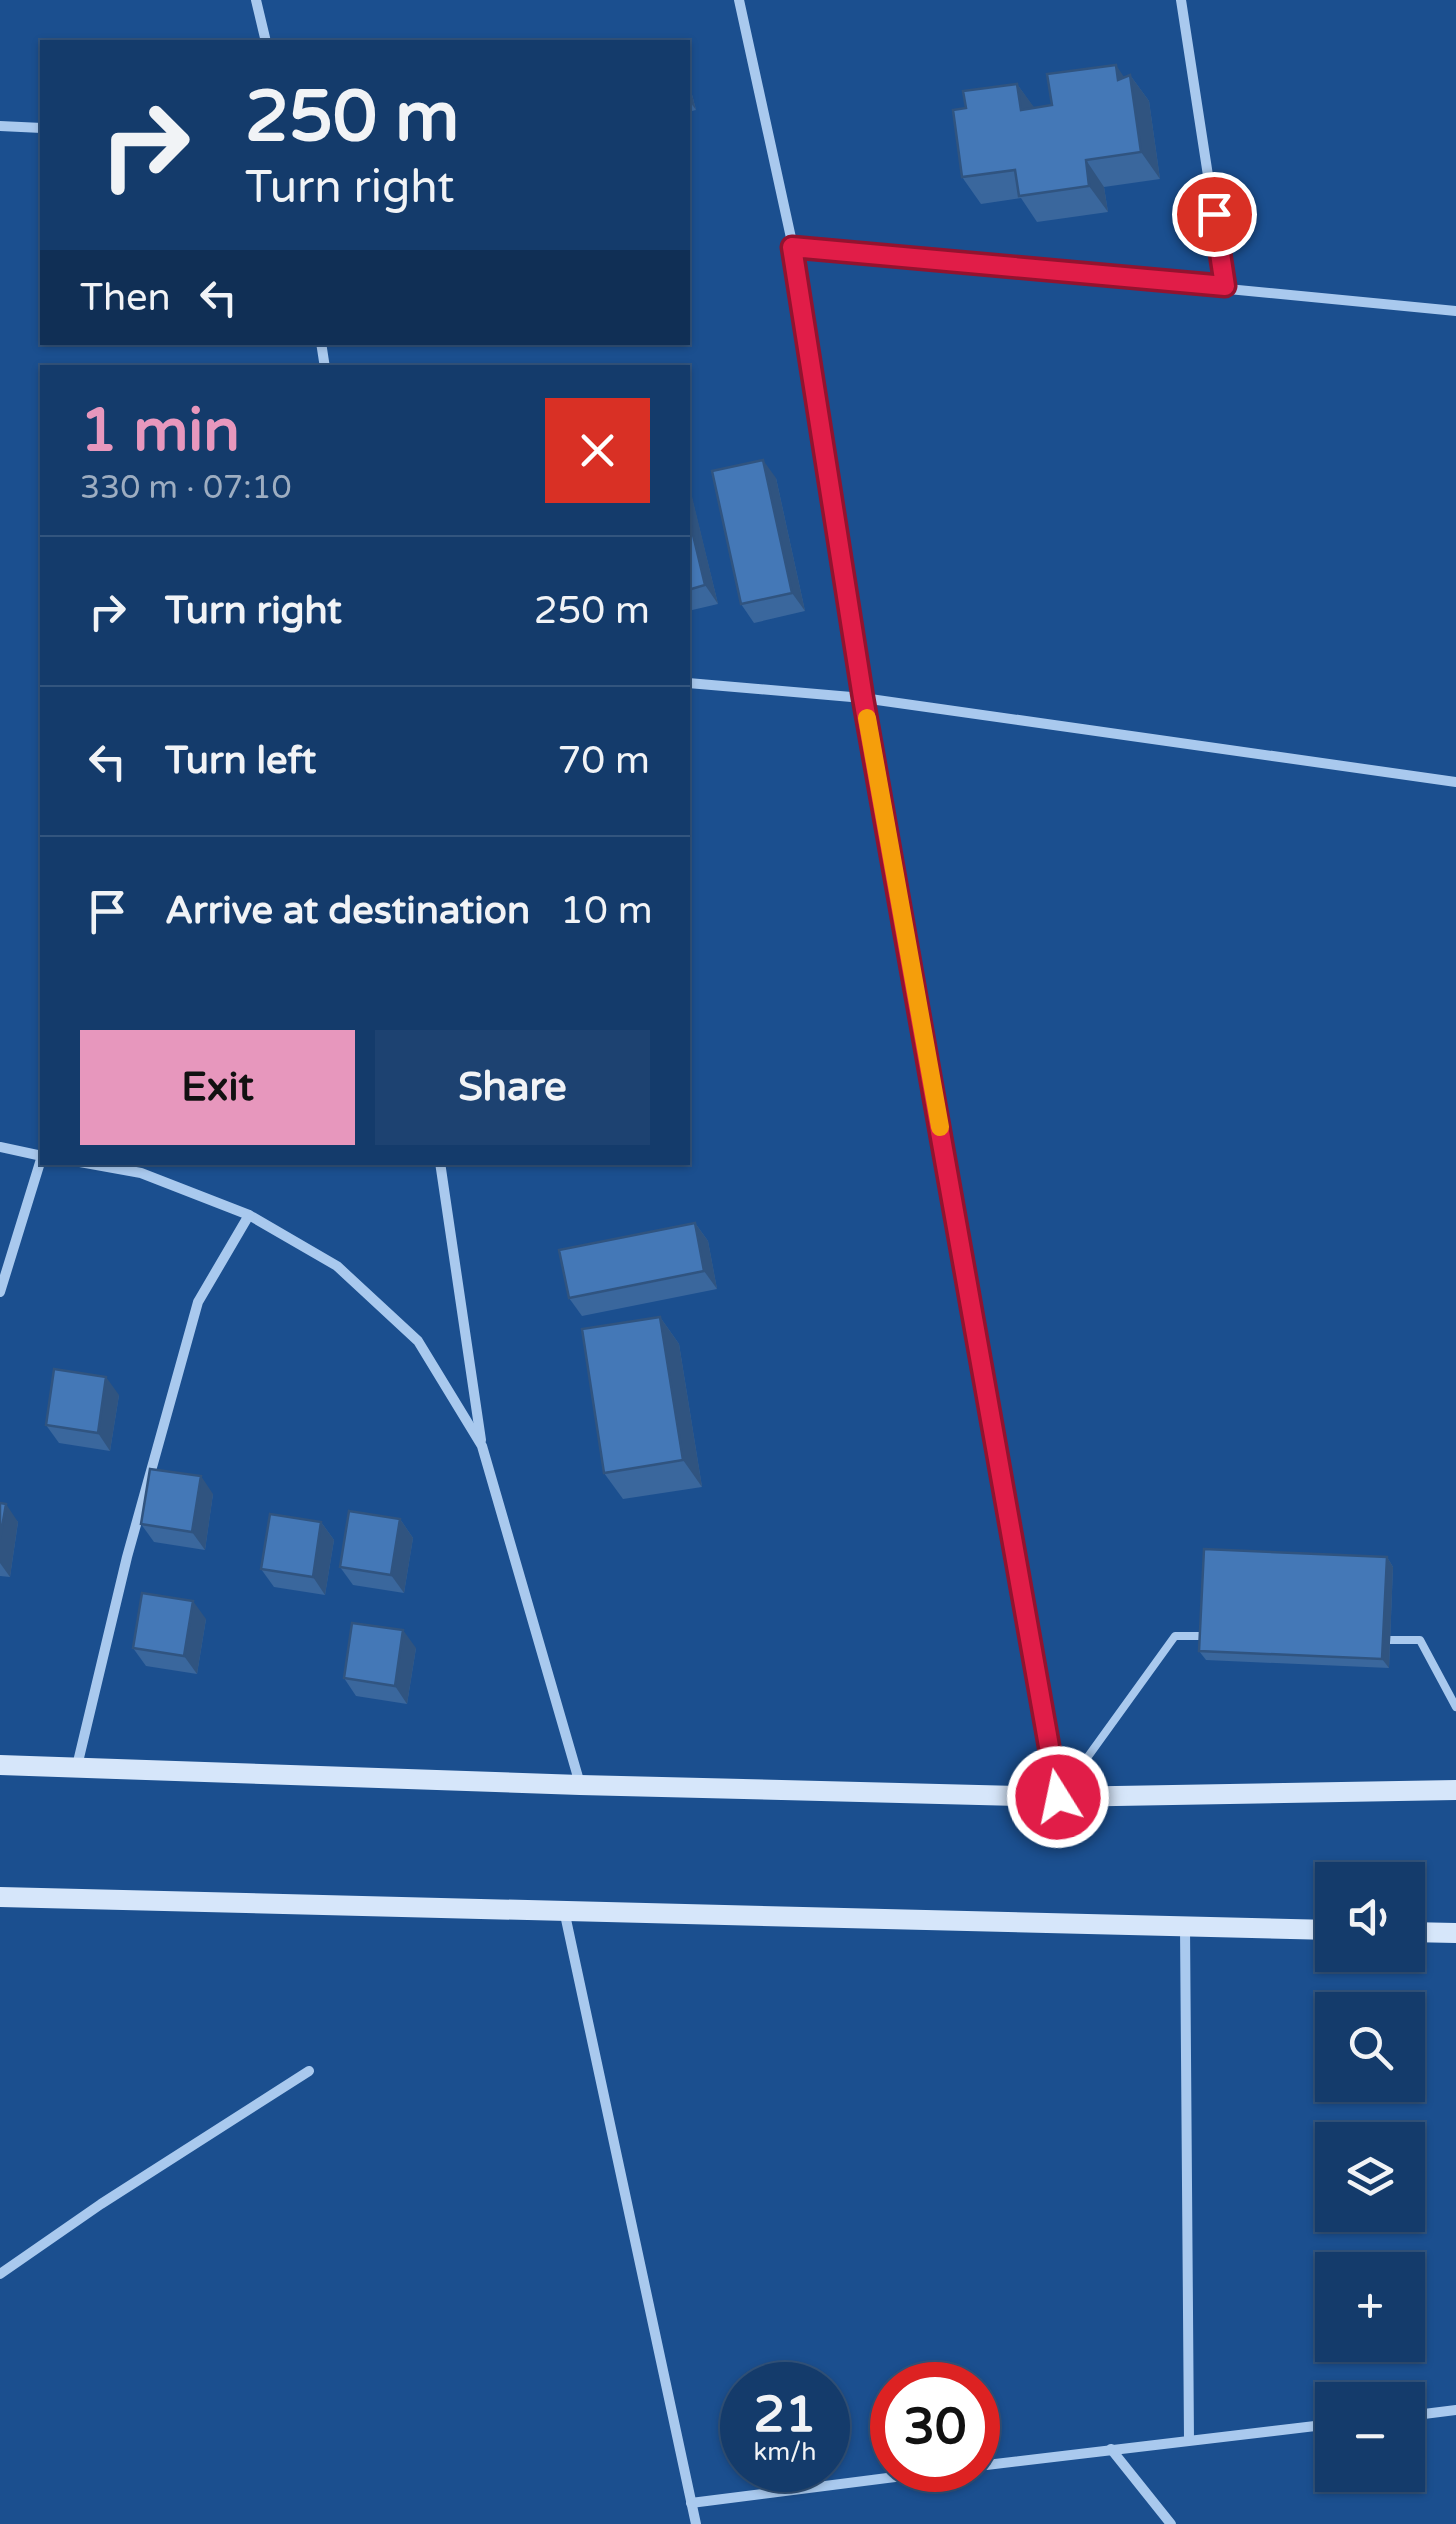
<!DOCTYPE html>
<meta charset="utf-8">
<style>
body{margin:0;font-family:"Varela Round",sans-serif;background:#1d4271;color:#f1f3f6;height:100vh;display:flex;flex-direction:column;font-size:38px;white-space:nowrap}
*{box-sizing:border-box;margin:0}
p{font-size:32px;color:#9dadc1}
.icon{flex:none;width:55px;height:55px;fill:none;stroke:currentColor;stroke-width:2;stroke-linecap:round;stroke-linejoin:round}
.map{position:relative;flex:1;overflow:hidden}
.side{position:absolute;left:40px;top:365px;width:650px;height:800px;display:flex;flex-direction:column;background:#143b6b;border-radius:0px;box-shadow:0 2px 8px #0004,0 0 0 2px #33557e}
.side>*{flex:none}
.hud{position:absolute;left:40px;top:40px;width:650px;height:305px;border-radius:0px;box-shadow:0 2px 8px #0004,0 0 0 2px #33557e;background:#143b6b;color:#f1f3f6;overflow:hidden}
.tools{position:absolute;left:1315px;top:1862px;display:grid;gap:20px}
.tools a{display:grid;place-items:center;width:110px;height:110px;border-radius:0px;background:#143b6b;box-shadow:0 2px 8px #0004,0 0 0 2px #33557e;font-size:50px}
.speed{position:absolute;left:720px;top:2362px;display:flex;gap:20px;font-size:50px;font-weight:700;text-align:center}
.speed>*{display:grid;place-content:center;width:130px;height:130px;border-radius:50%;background:#143b6b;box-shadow:0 2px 8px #0004,0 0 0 2px #33557e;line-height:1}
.speed small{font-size:25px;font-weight:400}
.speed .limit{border:15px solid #d22;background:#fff;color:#111}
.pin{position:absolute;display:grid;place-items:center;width:85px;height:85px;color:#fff;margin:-42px;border:5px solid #fff;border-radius:50%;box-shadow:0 2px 10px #0007}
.me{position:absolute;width:110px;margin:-55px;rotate:350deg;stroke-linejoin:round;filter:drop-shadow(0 0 8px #0008)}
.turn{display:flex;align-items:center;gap:35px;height:210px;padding:0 40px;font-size:45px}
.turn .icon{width:130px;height:130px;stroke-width:2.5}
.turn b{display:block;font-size:70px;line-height:85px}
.then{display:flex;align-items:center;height:95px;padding:0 40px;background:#0003;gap:20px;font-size:38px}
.round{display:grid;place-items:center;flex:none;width:105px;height:105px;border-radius:0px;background:#1d4271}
.head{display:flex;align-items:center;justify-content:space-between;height:170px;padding:0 40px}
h1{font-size:60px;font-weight:700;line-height:75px;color:#e797bd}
.action{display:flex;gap:20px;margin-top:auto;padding:20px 40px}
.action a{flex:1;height:115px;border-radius:0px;background:#e797bd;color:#111;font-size:40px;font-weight:700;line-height:115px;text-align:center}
.action a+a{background:#1d4271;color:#f1f3f6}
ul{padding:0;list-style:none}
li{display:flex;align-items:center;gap:30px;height:150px;padding:0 40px;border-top:2px solid #33557e}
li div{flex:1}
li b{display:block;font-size:38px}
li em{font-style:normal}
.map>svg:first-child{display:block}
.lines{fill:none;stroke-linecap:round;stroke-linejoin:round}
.service{stroke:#a9c9ee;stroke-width:8}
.minor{stroke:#a9c9ee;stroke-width:10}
.secondary{stroke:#d6e6fa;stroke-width:20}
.wall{fill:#3a679d}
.shaded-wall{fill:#305480}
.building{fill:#4478b7;stroke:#305480;stroke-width:2.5}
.route-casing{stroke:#92132f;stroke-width:25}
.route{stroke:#e11d48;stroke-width:18}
.slow{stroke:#f59e0b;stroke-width:18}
</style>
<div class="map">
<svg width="1456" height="2524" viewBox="0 0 1456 2524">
<rect width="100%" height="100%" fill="#1b4f8f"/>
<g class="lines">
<g class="service">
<path d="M1380 1640H1420L1456 1707"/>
<path d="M1061 1794 1175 1636H1206"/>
</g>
<g class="minor">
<path d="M256 0 266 42"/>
<path d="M739 0 793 247 863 698 1059 1797"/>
<path d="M1181 0 1225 286"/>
<path d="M0 126 42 128"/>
<path d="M793 247 1456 311"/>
<path d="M321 342 325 368"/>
<path d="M688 683 863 698 1456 782"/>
<path d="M0 1147 42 1156"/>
<path d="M80 1162 141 1173 249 1215 337 1266 418 1341 482 1446 580 1784"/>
<path d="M440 1162 481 1440"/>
<path d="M0 1292 42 1156"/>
<path d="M77 1766 127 1557 198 1302 249 1215"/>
<path d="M564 1910 696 2524"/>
<path d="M1185 1927 1189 2440"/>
<path d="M0 2274 101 2204 309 2071"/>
<path d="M1408 2416 1456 2410"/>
<path d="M1111 2449 1171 2524"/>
<path d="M978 2466 1332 2424"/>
<path d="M691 2503 950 2470"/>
</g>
<g class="secondary">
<path d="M0 1765 580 1785 1059 1797 1456 1790"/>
<path d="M0 1897 1332 1930"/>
<path d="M1408 1932 1456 1933"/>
</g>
</g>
<g class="wall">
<path d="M1130 75 1149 101 1160 179 1104 187 1108 212 1037 222 1021 198 981 204 962 177 966 108 1017 84 1034 108 1052 105Z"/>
<path d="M688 79 696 110 688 112Z"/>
<path d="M776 478 805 611 754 623 741 604Z"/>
<path d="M688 482 718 604 688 611Z"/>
<path d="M695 1223 708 1241 717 1289 582 1316 569 1298Z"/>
<path d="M660 1317 679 1344 702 1487 623 1499 604 1473Z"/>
<path d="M119 1395 110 1451 59 1443 46 1425Z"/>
<path d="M213 1494 205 1550 154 1542 141 1524Z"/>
<path d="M0 1503 18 1522 10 1577 0 1576Z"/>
<path d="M400 1519 413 1538 404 1593 353 1585 340 1567Z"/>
<path d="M321 1522 334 1540 325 1595 274 1587 261 1569Z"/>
<path d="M1387 1557 1393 1567 1389 1668 1206 1660 1199 1651Z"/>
<path d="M206 1619 197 1674 146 1666 133 1648Z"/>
<path d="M416 1648 407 1704 356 1696 344 1678Z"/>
</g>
<g class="shaded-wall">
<path d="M1116 65 1132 89 1130 75 1149 101 1160 179 1141 152 1118 80Z"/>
<path d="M688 79 696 110 688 99Z"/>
<path d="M1017 84 1036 110H1021Z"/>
<path d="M1086 160 1104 187 1108 212 1089 186Z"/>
<path d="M763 460 776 478 805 611 792 593Z"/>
<path d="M688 482 689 484 718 604 705 585 688 514Z"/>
<path d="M695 1223 708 1241 717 1289 704 1271Z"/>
<path d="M660 1317 679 1344 702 1487 683 1460Z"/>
<path d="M106 1377 119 1395 110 1451 98 1433Z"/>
<path d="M201 1476 213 1494 205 1550 192 1532Z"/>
<path d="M6 1504 18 1522 10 1577 0 1563V1539Z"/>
<path d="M400 1519 413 1538 404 1593 391 1575Z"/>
<path d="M321 1522 334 1540 325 1595 313 1577Z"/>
<path d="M1387 1557 1393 1567 1389 1668 1382 1659Z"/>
<path d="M193 1601 206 1619 197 1674 184 1656Z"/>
<path d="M403 1630 416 1648 407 1704 395 1686Z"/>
</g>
<g class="building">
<path d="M1116 65 1118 80 1130 75 1141 152 1086 160 1089 186 1019 196 1015 170 962 177 953 110 966 108 963 91 1017 84 1021 110 1052 105 1047 74Z"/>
<path d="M763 460 792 593 741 604 712 471Z"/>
<path d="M688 514 705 585 688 590Z"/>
<path d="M695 1223 704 1271 569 1298 559 1250Z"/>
<path d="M660 1317 683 1460 604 1473 582 1329Z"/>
<path d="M54 1369 106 1377 98 1433 46 1425Z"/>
<path d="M150 1469 201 1476 192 1532 141 1524Z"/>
<path d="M0 1503 6 1504 0 1539Z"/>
<path d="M349 1511 400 1519 391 1575 340 1567Z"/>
<path d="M270 1514 321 1522 313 1577 261 1569Z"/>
<path d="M1204 1549 1387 1557 1382 1659 1199 1651Z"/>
<path d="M142 1593 193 1601 184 1656 133 1648Z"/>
<path d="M352 1623 403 1630 395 1686 344 1678Z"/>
</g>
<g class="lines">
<defs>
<path id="route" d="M1058 1797 863 698 792 247 1225 286 1214 214"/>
</defs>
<use href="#route" class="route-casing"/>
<use href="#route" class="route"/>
<path class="slow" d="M867 718 940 1127"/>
</g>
</svg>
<div class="tools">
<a><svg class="icon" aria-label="sound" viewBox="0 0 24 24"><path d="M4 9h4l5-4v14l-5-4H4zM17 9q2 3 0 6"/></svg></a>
<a><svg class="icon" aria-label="search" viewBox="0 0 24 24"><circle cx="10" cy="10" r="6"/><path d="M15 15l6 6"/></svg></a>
<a><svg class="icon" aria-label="layers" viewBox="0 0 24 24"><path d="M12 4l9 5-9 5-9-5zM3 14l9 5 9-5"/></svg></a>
<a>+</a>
<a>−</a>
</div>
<div class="speed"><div>21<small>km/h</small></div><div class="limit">30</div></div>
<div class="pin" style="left:1214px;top:214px;background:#d93025"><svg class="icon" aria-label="arrive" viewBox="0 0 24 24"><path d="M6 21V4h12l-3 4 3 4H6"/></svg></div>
<svg class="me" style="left:1058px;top:1797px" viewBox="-20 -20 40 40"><circle r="17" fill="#e11d48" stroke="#fff" stroke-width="3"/><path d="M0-11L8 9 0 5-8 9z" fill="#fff"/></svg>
<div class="hud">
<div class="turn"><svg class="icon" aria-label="right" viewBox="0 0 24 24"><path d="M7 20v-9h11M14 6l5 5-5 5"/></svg><div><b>250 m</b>Turn right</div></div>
<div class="then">Then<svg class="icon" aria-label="left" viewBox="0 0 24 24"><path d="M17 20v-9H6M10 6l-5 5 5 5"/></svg></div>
</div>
<section class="side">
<div class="head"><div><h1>1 min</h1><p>330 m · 07:10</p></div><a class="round" style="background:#d93025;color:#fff"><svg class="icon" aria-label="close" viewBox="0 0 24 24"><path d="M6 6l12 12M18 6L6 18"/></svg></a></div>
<ul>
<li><svg class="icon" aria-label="right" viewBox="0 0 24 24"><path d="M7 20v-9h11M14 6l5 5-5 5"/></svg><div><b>Turn right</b></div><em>250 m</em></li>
<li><svg class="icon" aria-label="left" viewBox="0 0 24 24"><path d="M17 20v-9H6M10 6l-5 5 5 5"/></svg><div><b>Turn left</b></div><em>70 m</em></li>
<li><svg class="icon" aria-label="arrive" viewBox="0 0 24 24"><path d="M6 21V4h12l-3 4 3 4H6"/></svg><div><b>Arrive at destination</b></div><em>10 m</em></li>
</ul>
<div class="action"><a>Exit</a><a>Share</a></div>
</section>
</div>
